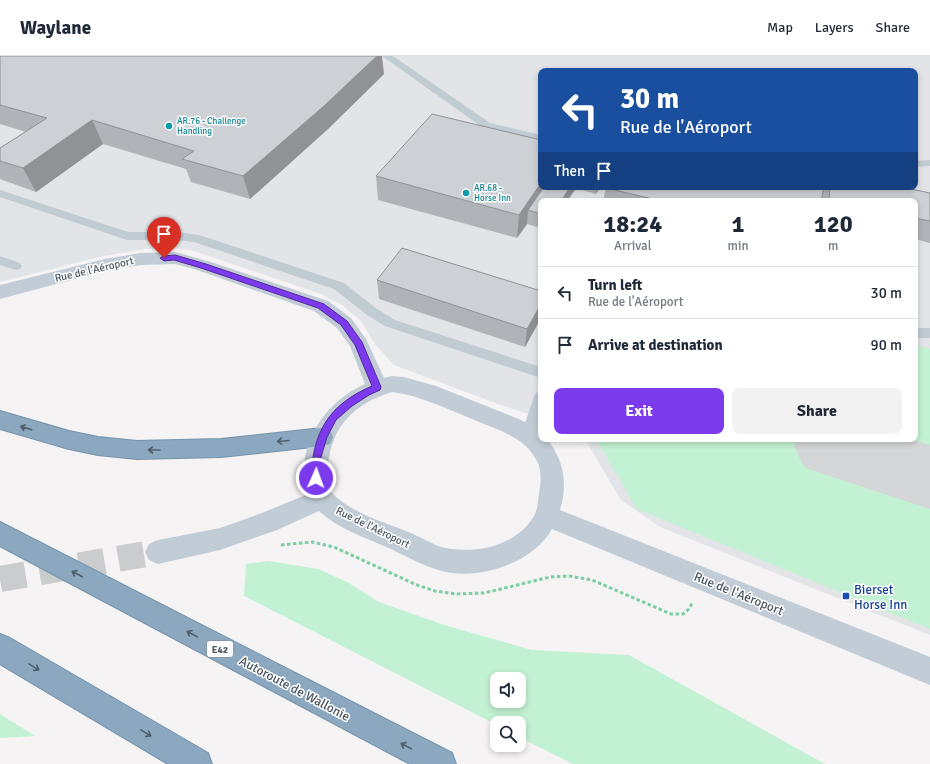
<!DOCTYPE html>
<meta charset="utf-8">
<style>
body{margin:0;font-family:Signika,sans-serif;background:#f2f2f3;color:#1f2937;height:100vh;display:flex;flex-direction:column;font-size:15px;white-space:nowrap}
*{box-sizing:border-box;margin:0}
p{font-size:13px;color:#747a83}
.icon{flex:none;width:22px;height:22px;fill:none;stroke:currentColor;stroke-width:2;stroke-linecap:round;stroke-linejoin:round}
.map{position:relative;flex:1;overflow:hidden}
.drawer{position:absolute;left:538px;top:142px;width:380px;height:244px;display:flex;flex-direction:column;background:#fff;border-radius:8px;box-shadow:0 2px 6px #0003}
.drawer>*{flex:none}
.banner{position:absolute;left:538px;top:12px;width:380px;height:122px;border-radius:8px;box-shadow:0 2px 6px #0003;background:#1a4fa0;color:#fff;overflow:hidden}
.controls{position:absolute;left:490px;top:616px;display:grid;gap:8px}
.controls a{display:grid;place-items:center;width:36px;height:36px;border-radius:8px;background:#fff;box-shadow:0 2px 6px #0003;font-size:20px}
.pin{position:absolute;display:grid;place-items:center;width:34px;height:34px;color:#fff;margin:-41px -17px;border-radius:50% 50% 50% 0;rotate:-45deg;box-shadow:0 0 4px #0007}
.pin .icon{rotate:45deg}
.me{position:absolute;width:44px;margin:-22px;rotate:2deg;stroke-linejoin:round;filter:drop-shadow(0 0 3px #0008)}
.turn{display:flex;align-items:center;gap:14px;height:84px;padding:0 16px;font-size:18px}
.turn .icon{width:52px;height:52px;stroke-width:2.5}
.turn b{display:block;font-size:28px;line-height:34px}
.then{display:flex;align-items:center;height:38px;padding:0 16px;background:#0003;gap:8px;font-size:15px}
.eta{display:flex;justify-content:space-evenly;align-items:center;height:68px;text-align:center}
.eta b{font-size:24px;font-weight:700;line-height:28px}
.action{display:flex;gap:8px;margin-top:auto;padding:8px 16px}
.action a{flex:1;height:46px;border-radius:8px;background:#7c3aed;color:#fff;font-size:16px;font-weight:700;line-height:46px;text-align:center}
.action a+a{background:#f2f2f3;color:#1f2937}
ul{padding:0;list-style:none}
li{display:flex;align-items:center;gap:12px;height:52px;padding:0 16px;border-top:1px solid #e0e1e3}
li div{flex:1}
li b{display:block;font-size:15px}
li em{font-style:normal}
header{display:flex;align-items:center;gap:24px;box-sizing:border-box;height:56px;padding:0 20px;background:#fff;border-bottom:1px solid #e0e1e3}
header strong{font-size:19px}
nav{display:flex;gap:22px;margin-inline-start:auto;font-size:14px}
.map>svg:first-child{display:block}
.airport{fill:#e2e4e7;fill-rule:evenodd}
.green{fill:#c3f1d3;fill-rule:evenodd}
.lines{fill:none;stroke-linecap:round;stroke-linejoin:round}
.taxiway{fill:#d5d6d8;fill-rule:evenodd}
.secondary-tunnel{stroke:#caccce;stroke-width:26;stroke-dasharray:26 14;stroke-linecap:butt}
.highway-casing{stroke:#7693ac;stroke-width:2}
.path{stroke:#7bcfa2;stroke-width:3;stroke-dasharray:3.5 2.5;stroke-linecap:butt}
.lane{fill:#c1cbd2;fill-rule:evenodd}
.secondary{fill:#c1ccd6;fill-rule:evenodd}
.highway{fill:#8ba8c0;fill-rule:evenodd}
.wall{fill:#b0b3b7}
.shaded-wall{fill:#909295}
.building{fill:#cdd0d5;stroke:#909295}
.oneway{stroke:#505f6a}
.route{fill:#7c3aed;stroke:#51269a}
.culture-dot{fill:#0f9aa8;stroke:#fff;stroke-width:1.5}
.transit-dot{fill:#1a4fb4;stroke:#fff;stroke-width:1.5}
.labels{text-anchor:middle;stroke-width:3;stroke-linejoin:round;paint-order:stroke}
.far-culture-label{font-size:9px;fill:#0d838f;stroke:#fff;text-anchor:start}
.shield{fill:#fff;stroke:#808990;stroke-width:1}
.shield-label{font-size:10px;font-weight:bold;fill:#4a5761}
.street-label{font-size:11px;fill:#4a5761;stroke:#fff}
.near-transit-label{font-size:13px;fill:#164399;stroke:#fff;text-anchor:start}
.near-street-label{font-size:13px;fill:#4a5761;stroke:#fff}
</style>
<header>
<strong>Waylane</strong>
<nav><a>Map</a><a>Layers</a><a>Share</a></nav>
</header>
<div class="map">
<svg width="930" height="708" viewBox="0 0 930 708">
<rect width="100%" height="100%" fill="#f5f3f3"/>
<path class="airport" d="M0 0H930V579L660 471 621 444 585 383H915V145H541V362L498 348 394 309 375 288 361 265 342 249 321 238 191 194 171 192 146 193 103 200 0 226ZM541 15H915V131H541Z"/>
<g class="green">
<path d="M915 289 930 293V573L637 453 596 383H915Z"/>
<path d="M269 505 318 513 347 526 379 546 444 569 532 594 629 599 825 708H573L519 681V667H497V669L244 540 246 508ZM497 623H519V645H497Z"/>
<path d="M0 658 35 680 0 682Z"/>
</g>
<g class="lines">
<path class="taxiway" d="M798 383H910L930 389V453L805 412 794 391Z"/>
<path class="secondary-tunnel" d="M0 523 158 496"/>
<defs>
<g id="highway">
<path d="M0 355 69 375 98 381 137 385 221 383 322 372 330 374 333 381 330 388 322 390 221 401 137 403 98 399 69 393 0 373Z"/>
<path d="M0 466 452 697 456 708H410L0 490Z"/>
<path d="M0 578 10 582 208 697 212 708H168L0 608Z"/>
</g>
</defs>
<use href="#highway" class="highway-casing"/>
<path class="path" d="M281 489 312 486 334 491 417 529 435 535 456 538 484 537 550 521 569 520 592 524 671 558H683L690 552 692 546"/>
<g class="lane">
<path d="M382 0H393L490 67 541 79V85L482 71Z"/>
<path d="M930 104V110L915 111V105Z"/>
<path d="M0 134 128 176H176L199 179 344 227 377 253 395 264 541 311V322L385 270 367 259 334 233 194 186 176 184H127L0 141Z"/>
<path d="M0 200 20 207 22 210 20 213 16 214 0 209Z"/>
<rect x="915" y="272" width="15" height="10"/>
<path d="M541 335V365L534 383 529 385 524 383 521 379 534 341 536 337Z"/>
</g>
<path class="secondary" d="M175 196 211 206 328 245 351 262 366 283 384 322 392 320 404 321 436 330 521 364 541 376V383H547C564 404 568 428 560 454L930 601V629L552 473C533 507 479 525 442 515 422 510 405 499 386 491 364 481 337 472 319 455L277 474 220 494 158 508 149 504 145 496 149 488 158 484 220 472 262 457 308 438C293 392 324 346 365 328L350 290 337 272 314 255 197 214 175 208 141 209 105 215 0 243V229L105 203 141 197ZM392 336C421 340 445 352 472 363 489 370 507 376 521 386 528 391 533 398 537 405 542 414 541 427 539 437 538 444 538 452 535 458 518 491 471 500 438 490 429 486 420 481 411 477 386 467 351 457 332 437 327 432 327 418 328 411 331 370 354 348 392 336Z"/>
<use href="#highway" class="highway"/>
</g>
<g class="wall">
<path d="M0 0 384 18 328 73 250 143 191 126 186 113 103 88 36 136 0 123V92L26 76 0 68Z"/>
<path d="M376 120 577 131 567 145H541V172L527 168 517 182 378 144Z"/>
<path d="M580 131H600L596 138 579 133Z"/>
<path d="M825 131H902L930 137V187L915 183V145H603L606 132 823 134Z"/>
<path d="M377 224 541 235V262L525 291 379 243Z"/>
</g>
<g class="shaded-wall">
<path d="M377 0H382L384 18 328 73 250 143 243 120Z"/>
<path d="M92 64 103 88 36 136 23 112Z"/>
<path d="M541 127V131H552L528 154 527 168 517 182 519 159Z"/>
<path d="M570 131H577L567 145H561Z"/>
<path d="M597 131H600L596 138Z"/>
<path d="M541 248V262L525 291 527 273Z"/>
</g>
<g class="building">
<path d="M0 0H377L324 50 243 120 182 103 194 95 92 64 23 112 0 105V92L47 62 0 49Z"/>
<path d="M432 58 541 84V127L519 159 376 120Z"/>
<path d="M544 131H570L561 145H541V158L528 154Z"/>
<path d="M606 131H824L821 145H662L606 132Z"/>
<path d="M830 131H902L930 137V165L915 162V145H839L829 143Z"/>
<path d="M402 192 541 235V248L527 273 377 224Z"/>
</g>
<defs><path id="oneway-shaft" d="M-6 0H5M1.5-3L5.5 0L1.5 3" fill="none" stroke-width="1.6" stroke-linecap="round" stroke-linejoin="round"/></defs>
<g class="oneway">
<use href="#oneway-shaft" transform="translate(26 372) rotate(-164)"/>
<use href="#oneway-shaft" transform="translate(283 385) rotate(175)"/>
<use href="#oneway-shaft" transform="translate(154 394) rotate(180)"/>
<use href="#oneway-shaft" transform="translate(77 518) rotate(-152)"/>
<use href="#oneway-shaft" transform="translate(192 578) rotate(-152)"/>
<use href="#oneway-shaft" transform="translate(34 611) rotate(31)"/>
<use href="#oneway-shaft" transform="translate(146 677) rotate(31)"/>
<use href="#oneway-shaft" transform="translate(406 690) rotate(-152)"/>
</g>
<path class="route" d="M175 199 206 208 324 248 347 265 362 286 381 331 380 334 369 339 352 350 336 364 327 381 321 401 319 425 316 426 313 425 311 422C313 376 328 349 372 330L355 289 341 269 318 252 201 212 174 204 164 205 160 202 164 200Z"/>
<g class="culture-dot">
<circle cx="169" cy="70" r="4"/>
<circle cx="466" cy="137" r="4"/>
</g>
<rect class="transit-dot" x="842" y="536" width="8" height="8" rx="2"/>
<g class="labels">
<g class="far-culture-label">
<text x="177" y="68">AR.76 - Challenge<tspan x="177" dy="10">Handling</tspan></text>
<text x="474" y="135">AR.68 -<tspan x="474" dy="10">Horse Inn</tspan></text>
</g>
<rect class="shield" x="207" y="585" width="26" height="16" rx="3"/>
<g class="shield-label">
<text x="220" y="597">E42</text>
</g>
<g class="street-label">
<text transform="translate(94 213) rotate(-13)" y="4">Rue de l'Aéroport</text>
<text transform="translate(373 471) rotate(26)" y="4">Rue de l'Aéroport</text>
</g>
<g class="near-transit-label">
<text x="854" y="538">Bierset<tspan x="854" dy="15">Horse Inn</tspan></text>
</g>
<g class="near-street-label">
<text transform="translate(739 537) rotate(22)" y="5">Rue de l'Aéroport</text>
<text transform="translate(295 632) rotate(28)" y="5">Autoroute de Wallonie</text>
</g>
</g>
</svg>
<div class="controls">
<a><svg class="icon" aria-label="sound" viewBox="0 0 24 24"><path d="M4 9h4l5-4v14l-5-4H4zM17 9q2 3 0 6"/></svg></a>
<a><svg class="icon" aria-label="search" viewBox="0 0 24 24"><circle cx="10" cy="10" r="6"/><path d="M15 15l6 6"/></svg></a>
</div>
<div class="pin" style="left:164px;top:202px;background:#d93025"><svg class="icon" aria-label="arrive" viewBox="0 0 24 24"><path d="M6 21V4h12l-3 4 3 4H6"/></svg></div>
<svg class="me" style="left:316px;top:422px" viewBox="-20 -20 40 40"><circle r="17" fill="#7c3aed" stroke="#fff" stroke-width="3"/><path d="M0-11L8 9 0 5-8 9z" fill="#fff"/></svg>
<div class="banner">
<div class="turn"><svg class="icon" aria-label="left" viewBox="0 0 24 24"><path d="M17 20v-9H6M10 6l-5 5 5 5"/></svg><div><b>30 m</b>Rue de l'Aéroport</div></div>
<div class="then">Then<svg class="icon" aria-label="arrive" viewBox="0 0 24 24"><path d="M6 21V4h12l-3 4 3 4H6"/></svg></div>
</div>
<section class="drawer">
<div class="eta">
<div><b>18:24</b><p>Arrival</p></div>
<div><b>1</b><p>min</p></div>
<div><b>120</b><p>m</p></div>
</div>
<ul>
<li><svg class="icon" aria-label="left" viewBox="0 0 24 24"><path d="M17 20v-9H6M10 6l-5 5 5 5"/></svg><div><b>Turn left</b><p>Rue de l'Aéroport</p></div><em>30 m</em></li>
<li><svg class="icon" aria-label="arrive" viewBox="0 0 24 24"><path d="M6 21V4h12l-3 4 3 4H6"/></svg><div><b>Arrive at destination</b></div><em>90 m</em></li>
</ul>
<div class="action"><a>Exit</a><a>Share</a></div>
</section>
</div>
